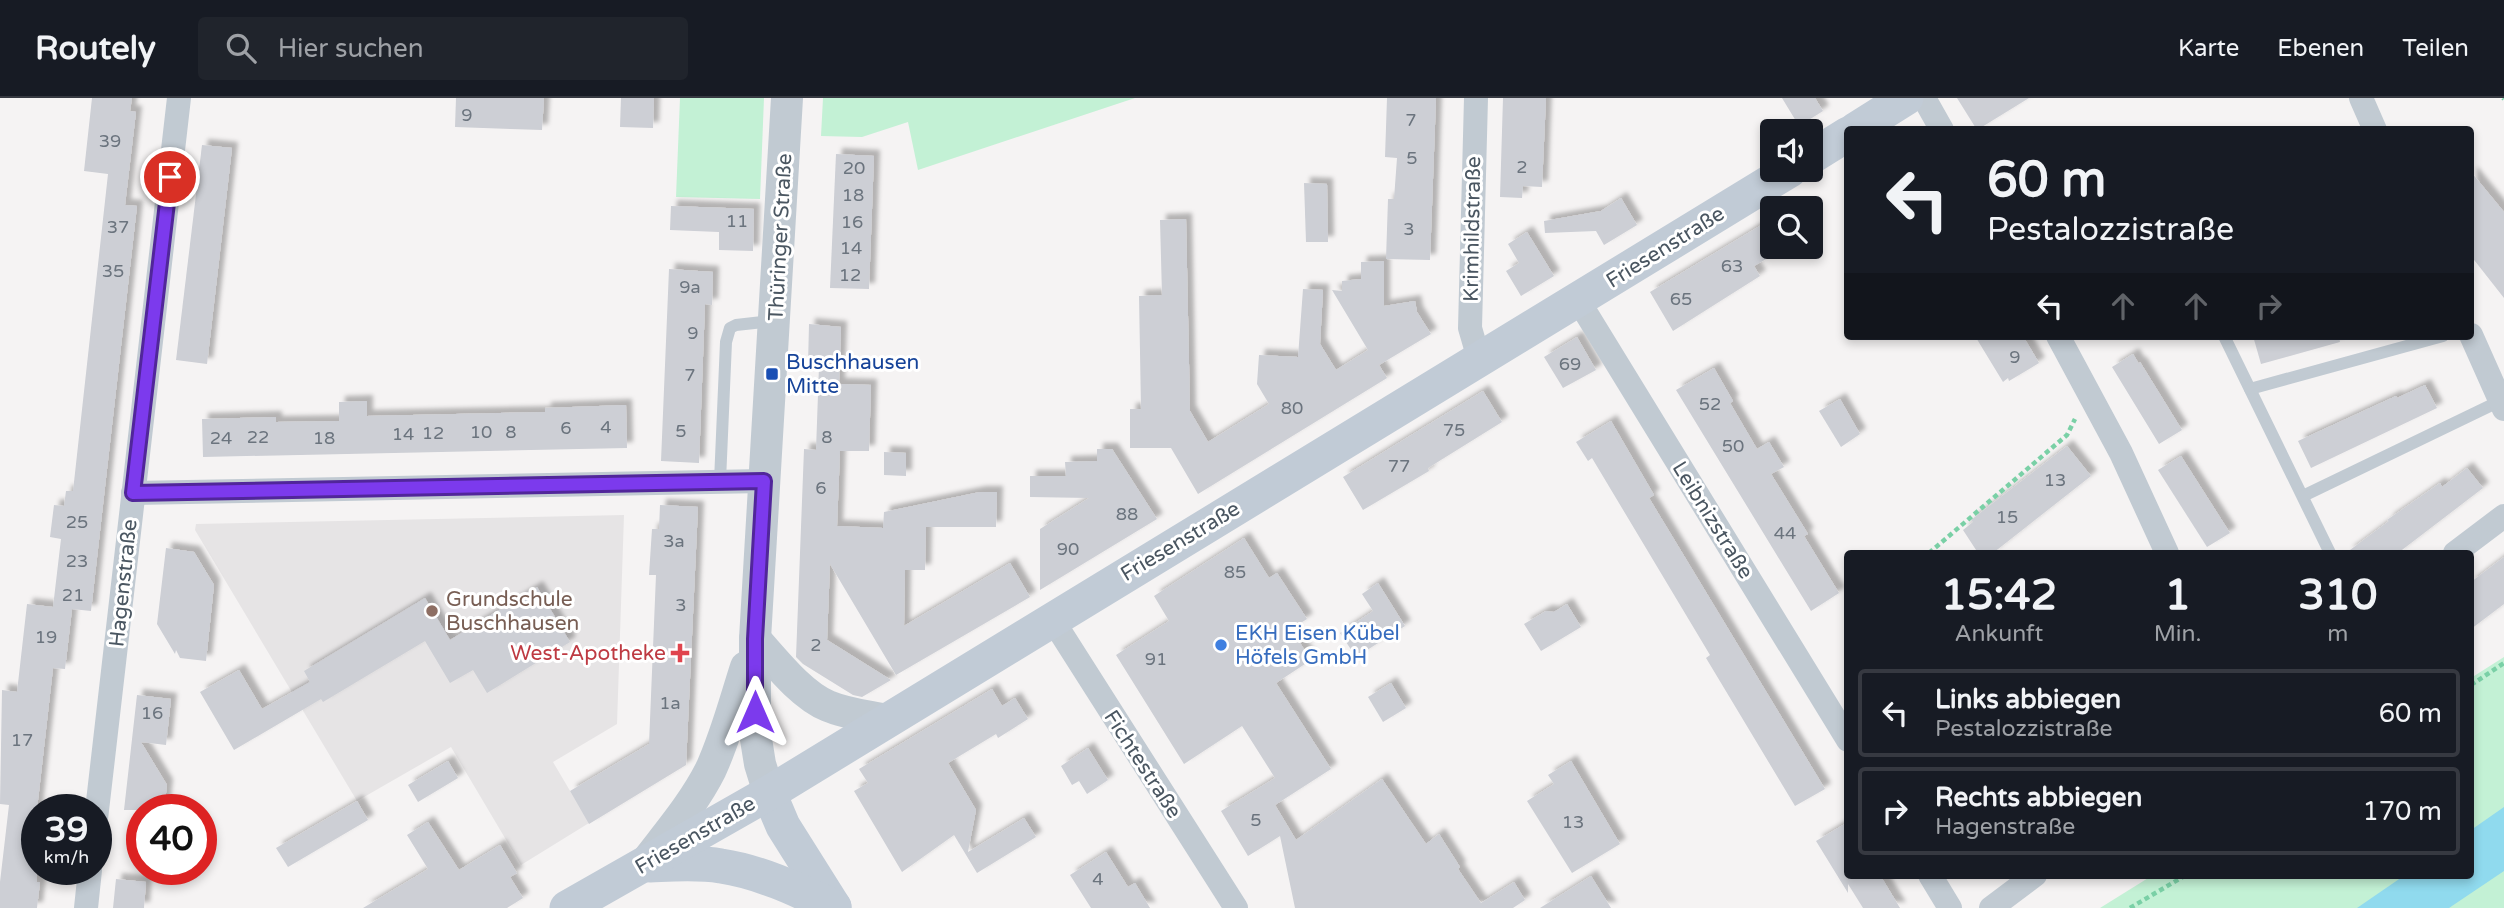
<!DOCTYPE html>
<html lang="de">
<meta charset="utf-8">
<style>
body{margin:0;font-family:"Varela Round",sans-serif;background:#20242c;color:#f1f3f6;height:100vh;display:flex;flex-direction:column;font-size:26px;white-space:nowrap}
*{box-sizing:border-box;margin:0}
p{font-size:23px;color:#9ea1a6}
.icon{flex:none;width:38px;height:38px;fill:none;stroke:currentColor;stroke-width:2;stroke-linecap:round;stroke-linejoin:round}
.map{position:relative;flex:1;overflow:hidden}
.side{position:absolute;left:1844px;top:452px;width:630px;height:329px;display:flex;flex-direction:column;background:#171b24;border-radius:7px;box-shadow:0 4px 10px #0003}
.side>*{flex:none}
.banner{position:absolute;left:1844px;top:28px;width:630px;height:214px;border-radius:7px;box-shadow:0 4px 10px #0003;background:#171b24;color:#f1f3f6;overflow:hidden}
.tools{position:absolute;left:1760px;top:21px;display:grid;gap:14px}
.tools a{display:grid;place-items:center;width:63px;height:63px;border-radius:7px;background:#171b24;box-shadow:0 4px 10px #0003;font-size:35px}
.speed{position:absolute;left:21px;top:696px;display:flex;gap:14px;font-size:35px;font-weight:700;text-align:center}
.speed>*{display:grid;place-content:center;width:91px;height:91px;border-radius:50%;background:#171b24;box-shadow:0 4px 10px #0003;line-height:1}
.speed small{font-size:18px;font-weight:400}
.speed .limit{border:10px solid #d22;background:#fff;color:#111}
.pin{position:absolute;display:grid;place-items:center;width:60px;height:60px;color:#fff;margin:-30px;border:4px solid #fff;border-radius:50%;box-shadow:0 2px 7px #0007}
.me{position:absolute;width:77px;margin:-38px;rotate:0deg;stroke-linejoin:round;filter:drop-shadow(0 0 5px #0008)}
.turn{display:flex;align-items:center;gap:24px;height:147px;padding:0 28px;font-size:32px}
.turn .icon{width:91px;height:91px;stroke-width:2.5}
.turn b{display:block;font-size:49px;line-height:60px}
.lanes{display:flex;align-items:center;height:66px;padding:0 28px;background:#0003;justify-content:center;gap:35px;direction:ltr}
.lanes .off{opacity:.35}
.eta{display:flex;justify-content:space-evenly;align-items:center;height:119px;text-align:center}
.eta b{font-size:42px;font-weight:700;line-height:49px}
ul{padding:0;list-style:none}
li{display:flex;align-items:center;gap:21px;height:88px;margin:0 14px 10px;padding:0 14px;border:4px solid #363941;border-radius:7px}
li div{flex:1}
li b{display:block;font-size:26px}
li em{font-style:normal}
header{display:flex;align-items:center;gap:42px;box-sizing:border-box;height:98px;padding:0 35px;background:#171b24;border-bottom:2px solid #363941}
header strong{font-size:33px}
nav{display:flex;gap:38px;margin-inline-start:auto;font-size:24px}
.search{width:490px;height:63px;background:#20242c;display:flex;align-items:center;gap:18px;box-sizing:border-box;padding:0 24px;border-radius:7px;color:#9ea1a6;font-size:26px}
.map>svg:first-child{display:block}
.education{fill:#e6e4e5}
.green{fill:#c3f1d5}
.water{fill:#90daee}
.building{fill:#cdcfd5;filter:url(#shadow)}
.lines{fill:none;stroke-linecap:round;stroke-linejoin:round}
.path{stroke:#7ad0a6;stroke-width:4.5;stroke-dasharray:5 3.5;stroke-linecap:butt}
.service{stroke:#c1cad2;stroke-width:12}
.minor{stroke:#c1cad2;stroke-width:24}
.tertiary{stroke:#c1cad2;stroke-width:32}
.secondary{stroke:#c1cbd6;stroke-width:35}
.route-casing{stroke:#51269a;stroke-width:18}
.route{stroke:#7c3aed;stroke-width:12}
.transit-dot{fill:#1a4fb4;stroke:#fff;stroke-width:2.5}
.education-dot{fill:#8d6e63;stroke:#fff;stroke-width:2.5}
.shop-dot{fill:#3f7fe0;stroke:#fff;stroke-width:2.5}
.health-dot{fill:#e0444e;stroke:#fff;stroke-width:2.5}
.labels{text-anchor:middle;stroke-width:6;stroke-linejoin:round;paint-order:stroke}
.number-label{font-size:18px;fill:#6b747e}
.street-label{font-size:21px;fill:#4a5661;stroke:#fff}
.transit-label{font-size:21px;fill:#164399;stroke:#fff;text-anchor:start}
.education-label{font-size:21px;fill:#785e54;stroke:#fff;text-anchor:start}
.shop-label{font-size:21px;fill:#366cbe;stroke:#fff;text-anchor:start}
.health-label{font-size:21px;fill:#be3a42;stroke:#fff;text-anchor:end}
</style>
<header>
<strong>Routely</strong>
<div class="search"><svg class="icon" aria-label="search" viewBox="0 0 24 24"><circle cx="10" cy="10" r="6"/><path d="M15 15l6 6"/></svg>Hier suchen</div>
<nav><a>Karte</a><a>Ebenen</a><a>Teilen</a></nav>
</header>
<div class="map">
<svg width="2504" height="810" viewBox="0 0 2504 810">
<defs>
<filter id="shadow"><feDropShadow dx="6" dy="-6" stdDeviation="2" flood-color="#0004"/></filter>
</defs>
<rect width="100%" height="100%" fill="#f5f3f3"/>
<path class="education" d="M624 417 617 626 553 664 589 725 521 767 451 649 357 703 195 432 196 426Z"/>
<g class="green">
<path d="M680 0H764L760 101 676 99Z"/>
<path d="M823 0H1135L918 72 908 24 862 39 821 38Z"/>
<path d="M2504 559V810H2100L2153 777H2471V580Z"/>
</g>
<path class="water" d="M2504 709V773L2449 810H2357L2405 777H2471V732Z"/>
<g class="building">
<path d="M92 0H132L130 13 136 14 125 107 137 108 105 389 91 513 72 511 65 571 53 570 35 729H37V784H40L37 810H0V784L9 707 0 706 2 592 17 594 27 506 53 509 61 441 50 439 54 407 64 408 66 393H73L108 76 84 73Z"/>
<path d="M456 0H544L542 32 455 29Z"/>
<path d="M621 0H654L653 30 620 29Z"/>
<path d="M1387 0H1436L1430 162 1386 161 1388 101H1394L1397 60 1385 59Z"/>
<path d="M1503 0H1546L1542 89 1523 88 1522 100 1500 99Z"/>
<path d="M1782 0H1815L1823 13 1799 28Z"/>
<path d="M1957 0H2029L1977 32Z"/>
<path d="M202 47 232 50 207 266 176 262Z"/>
<path d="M836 56 874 58 869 191 830 190Z"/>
<path d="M2471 74 2504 114V200L2471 158Z"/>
<path d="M1304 85 1327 86 1328 144H1306Z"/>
<path d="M1621 100 1637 127 1604 147 1596 133 1545 135 1544 123 1601 113Z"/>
<path d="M671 108 754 111 753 153 719 152V134L670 132Z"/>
<path d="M1773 120V157L1754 168 1760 178 1673 233 1650 194Z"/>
<path d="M1186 121 1190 313 1208 344 1269 306 1257 286 1259 257 1298 259 1303 191 1323 192 1320 246 1336 272 1368 252 1332 192 1342 193V183L1361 181V164L1384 163V208L1415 203 1417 214 1431 236 1379 267 1387 280 1198 396 1171 350H1130V311H1141L1139 198 1162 197 1160 122Z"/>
<path d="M1527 134 1554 178 1521 198 1506 173 1519 165 1508 146Z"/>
<path d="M669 171 713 174 712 207 705 206 699 365 661 363Z"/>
<path d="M809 226 841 229 839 286 871 287 869 353H840L837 428 883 430 884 414 980 394H997L996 429H926L925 472H905L904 528 1010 465 1030 499 896 577 830 466 827 542 891 582 862 599 853 597 803 566 796 559 804 351 816 352 819 268 808 267Z"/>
<path d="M1975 238H2023L2039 265 2009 283 2008 280 2003 284Z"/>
<path d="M2253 238H2339L2340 244 2261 266Z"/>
<path d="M1577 239 1596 272 1563 290 1544 259Z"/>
<path d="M2133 256 2139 266 2140 264 2182 332 2159 346 2112 269Z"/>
<path d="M1714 270 1733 303 1730 305 1757 351 1769 344 1784 369 1771 376 1808 436 1804 438 1839 495 1811 513 1676 292Z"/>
<path d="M2425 287 2437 310 2311 370 2298 343 2396 298 2397 300Z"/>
<path d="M1483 293 1502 324 1428 370 1429 373 1363 412 1343 379Z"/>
<path d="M1840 301 1860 336 1841 349 1819 313Z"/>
<path d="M367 303V318L545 314V310L626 307 627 350 203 359 202 321 276 319V324L339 323V304Z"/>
<path d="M1611 323 1654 397 1649 400 1825 691 1795 708 1706 560 1710 557 1592 360 1588 363 1576 344Z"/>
<path d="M2067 348 2091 378 1993 455H1978L1963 432 1973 424 1971 422Z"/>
<path d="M1097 351H1112L1157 421 1040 492V431L1089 400 1030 399V378H1066L1065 364 1097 363Z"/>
<path d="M884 354 906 355V378L884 377Z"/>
<path d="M2181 358 2230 435 2207 449 2158 372Z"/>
<path d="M2467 370 2483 390 2398 455H2346L2389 423 2387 422 2440 385 2442 389Z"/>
<path d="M660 407 698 409 686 667 589 726 570 693 649 646 656 477H649L652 431H659Z"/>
<path d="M1244 440 1269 480 1277 475 1307 521 1291 531 1311 562 1276 585 1331 671 1275 707 1296 742 1382 681 1426 746 1439 736 1460 769 1458 771 1481 805 1514 784 1525 802 1513 810H1295L1280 738 1248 758 1221 713 1275 680 1242 628 1184 666 1116 557 1169 523 1154 498Z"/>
<path d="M166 450 194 454 214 487 206 563 180 560 176 552 175 556 157 526Z"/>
<path d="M2504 459V506L2471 531V484Z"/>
<path d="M1378 485 1405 528 1356 559 1340 535 1373 513 1362 496Z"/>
<path d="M537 489 570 544 487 595 473 572 450 585 425 543 323 604 321 601 234 652 200 594 239 572 262 611 310 584 304 573 425 500 450 542Z"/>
<path d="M1567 506 1581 529 1541 553 1524 526 1546 513 1554 514Z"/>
<path d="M1391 585 1406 610 1383 624 1368 599Z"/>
<path d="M992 591 1002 608 1015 600 1028 621 998 640 996 636 948 665 976 712 968 754 1024 720 1036 739 977 775 954 737 902 774 854 693 868 685 859 671Z"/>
<path d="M137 597 171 601 166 647 141 644 167 687 164 712H124Z"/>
<path d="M1088 650 1108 682 1087 696 1079 683 1072 687 1061 668Z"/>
<path d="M448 663 458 680 418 704 408 687Z"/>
<path d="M1571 663 1620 746 1572 775 1527 703 1554 686 1548 677Z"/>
<path d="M357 703 368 722 288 769 276 750Z"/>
<path d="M428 724 459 772 500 747 517 775 510 779 523 800 507 810H363L428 771 407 737Z"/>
<path d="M1848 724V777H1880L1900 810H1863L1848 786V795L1816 743Z"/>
<path d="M1106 754 1128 789 1135 785 1150 810H1091L1070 777Z"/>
<path d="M1591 778 1611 810H1540Z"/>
<path d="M116 781 146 784 144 810H113Z"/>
</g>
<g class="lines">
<g class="path">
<path d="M2503 0 2504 1"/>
<path d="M1929 455 2067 337 2075 321"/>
<path d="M2471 587 2504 565"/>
<path d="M2130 810 2186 777"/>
</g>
<g class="service">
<path d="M2224 238 2330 455"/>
<path d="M2250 291 2443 238"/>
<path d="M720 383 726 244 730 230 736 227 772 223"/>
<path d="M2303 398 2500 303"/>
</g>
<g class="minor">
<path d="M1476 0 1470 230 1479 261"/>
<path d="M1924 0 1942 32"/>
<path d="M2361 0 2375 32"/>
<path d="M1578 202 1848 642"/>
<path d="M2471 237 2504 311"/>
<path d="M2058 238 2121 355 2167 455"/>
<path d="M133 395 764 383"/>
<path d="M2455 455 2504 418"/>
<path d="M1052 521 1236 810"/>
<path d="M96 721 179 0"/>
<path d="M1930 777 1950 810"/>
<path d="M86 810 90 772"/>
<path d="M1991 810 2035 777"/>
</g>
<g class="tertiary">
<path d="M755 541C775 563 801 597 828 608 847 616 868 618 887 622"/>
<path d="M769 695 760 666 755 635V541L787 0"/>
<path d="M646 764C669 734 694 705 711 671 726 638 735 603 746 569"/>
</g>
<g class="secondary">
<path d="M1855 32 1906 0"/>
<path d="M1811 59 1848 36"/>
<path d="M769 695 783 728 834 809"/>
<path d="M650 767C674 766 698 764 721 768 761 774 798 792 834 809"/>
<path d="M567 810 769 695 1790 72"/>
</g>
</g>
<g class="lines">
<defs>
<path id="route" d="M170 79 133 395 764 383 755 541V614"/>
</defs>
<use href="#route" class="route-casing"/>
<use href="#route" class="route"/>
</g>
<rect class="transit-dot" x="765" y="269" width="14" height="14" rx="3.5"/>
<circle class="education-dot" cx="432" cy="513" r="7"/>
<circle class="shop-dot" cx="1221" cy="547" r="7"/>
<path class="health-dot" d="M676.5 544.5h7v7h7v7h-7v7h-7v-7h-7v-7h7z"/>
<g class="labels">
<g class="number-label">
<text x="467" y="23">9</text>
<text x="1411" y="28">7</text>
<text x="110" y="49">39</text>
<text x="1412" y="66">5</text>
<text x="1522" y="75">2</text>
<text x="854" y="76">20</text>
<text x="853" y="103">18</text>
<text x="737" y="129">11</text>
<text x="852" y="130">16</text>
<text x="118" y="135">37</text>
<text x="1409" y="137">3</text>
<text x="851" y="156">14</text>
<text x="1732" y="174">63</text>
<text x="113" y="179">35</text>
<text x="850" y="183">12</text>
<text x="690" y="195">9a</text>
<text x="1681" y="207">65</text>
<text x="693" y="241">9</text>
<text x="2015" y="265">9</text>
<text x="1570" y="272">69</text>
<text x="690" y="283">7</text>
<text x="1710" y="312">52</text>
<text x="1292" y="316">80</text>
<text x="606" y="335">4</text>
<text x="566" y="336">6</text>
<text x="1454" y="338">75</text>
<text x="681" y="339">5</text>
<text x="481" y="340">10</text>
<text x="511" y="340">8</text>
<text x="433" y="341">12</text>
<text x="403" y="342">14</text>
<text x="258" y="345">22</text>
<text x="827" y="345">8</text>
<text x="221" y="346">24</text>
<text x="324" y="346">18</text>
<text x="1733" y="354">50</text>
<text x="1399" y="374">77</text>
<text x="2055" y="388">13</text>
<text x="821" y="396">6</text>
<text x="1127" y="422">88</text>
<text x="2007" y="425">15</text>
<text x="77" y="430">25</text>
<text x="1785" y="441">44</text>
<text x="674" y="449">3a</text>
<text x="1068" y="457">90</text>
<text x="77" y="469">23</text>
<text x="1235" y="480">85</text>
<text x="73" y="503">21</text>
<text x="681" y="513">3</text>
<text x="46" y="545">19</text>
<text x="816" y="553">2</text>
<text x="1156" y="567">91</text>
<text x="670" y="611">1a</text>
<text x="152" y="621">16</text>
<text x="22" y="648">17</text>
<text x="1256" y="728">5</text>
<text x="1573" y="730">13</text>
<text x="1098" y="787">4</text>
</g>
<g class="street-label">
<text transform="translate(1472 131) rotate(-89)" y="7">Krimhildstraße</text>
<text transform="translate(780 139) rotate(-87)" y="7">Thüringer Straße</text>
<text transform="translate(1665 149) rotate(-32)" y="7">Friesenstraße</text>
<text transform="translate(1713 422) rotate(58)" y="7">Leibnizstraße</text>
<text transform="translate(1180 443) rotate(-31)" y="7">Friesenstraße</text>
<text transform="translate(123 485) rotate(-84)" y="7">Hagenstraße</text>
<text transform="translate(1143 666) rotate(57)" y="7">Fichtestraße</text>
<text transform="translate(695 737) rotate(-30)" y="7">Friesenstraße</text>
</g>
<g class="transit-label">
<text x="786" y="271">Buschhausen<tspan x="786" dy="24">Mitte</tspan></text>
</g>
<g class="education-label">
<text x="446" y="508">Grundschule<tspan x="446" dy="24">Buschhausen</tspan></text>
</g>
<g class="shop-label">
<text x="1235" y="542">EKH Eisen Kübel<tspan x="1235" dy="24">Höfels GmbH</tspan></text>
</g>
<g class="health-label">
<text x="666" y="562">West-Apotheke</text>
</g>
</g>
</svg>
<div class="tools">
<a><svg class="icon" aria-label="sound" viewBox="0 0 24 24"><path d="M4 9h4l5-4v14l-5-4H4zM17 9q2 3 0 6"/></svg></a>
<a><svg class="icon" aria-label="search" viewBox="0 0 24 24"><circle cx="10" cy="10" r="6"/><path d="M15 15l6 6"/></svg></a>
</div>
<div class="speed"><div>39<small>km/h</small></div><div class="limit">40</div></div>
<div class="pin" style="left:170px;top:79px;background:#d93025"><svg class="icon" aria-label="arrive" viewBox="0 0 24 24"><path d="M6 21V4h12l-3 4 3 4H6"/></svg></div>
<svg class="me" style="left:755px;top:614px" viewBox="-20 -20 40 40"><path d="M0-17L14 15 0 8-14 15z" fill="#7c3aed" stroke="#fff" stroke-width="4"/></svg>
<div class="banner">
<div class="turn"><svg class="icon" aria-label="left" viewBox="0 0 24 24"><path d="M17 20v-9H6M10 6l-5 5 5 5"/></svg><div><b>60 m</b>Pestalozzistraße</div></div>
<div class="lanes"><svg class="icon" aria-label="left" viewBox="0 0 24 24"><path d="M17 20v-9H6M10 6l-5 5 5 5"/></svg><svg class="icon off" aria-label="ahead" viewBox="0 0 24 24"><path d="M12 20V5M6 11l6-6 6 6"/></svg><svg class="icon off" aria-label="ahead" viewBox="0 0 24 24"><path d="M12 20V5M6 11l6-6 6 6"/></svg><svg class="icon off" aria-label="right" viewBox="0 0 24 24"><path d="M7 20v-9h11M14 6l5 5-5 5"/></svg></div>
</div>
<section class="side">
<div class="eta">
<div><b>15:42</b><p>Ankunft</p></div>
<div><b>1</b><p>Min.</p></div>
<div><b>310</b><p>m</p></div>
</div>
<ul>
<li><svg class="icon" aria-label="left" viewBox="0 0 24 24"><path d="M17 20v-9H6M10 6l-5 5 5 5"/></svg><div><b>Links abbiegen</b><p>Pestalozzistraße</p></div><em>60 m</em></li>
<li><svg class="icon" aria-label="right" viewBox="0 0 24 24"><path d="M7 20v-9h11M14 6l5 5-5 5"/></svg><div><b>Rechts abbiegen</b><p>Hagenstraße</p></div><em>170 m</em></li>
</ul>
</section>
</div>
